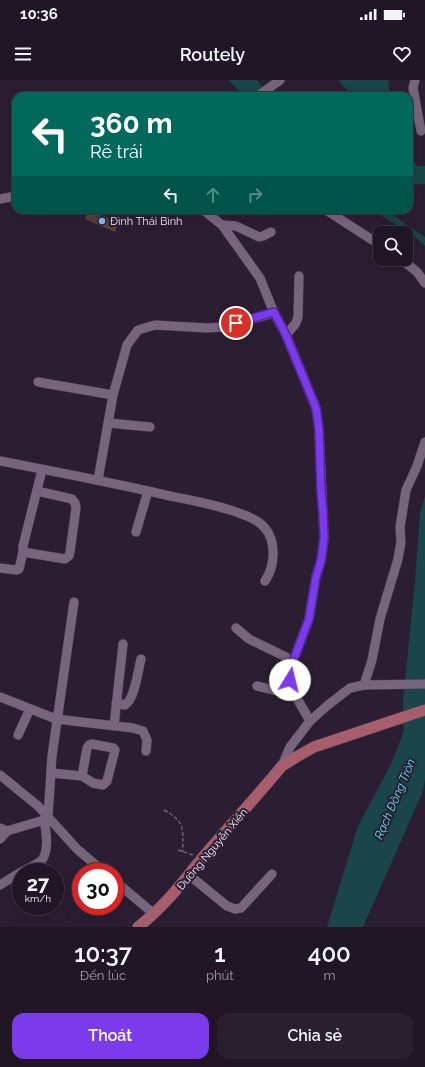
<!DOCTYPE html>
<html lang="vi">
<meta charset="utf-8">
<style>
body{margin:0;font-family:Raleway,sans-serif;background:#291f2e;color:#f1f3f6;height:100vh;display:flex;flex-direction:column;font-size:15px;white-space:nowrap}
*{box-sizing:border-box;margin:0}
p{font-size:13px;color:#a29fa7}
.icon{flex:none;width:22px;height:22px;fill:none;stroke:currentColor;stroke-width:2;stroke-linecap:round;stroke-linejoin:round}
.map{position:relative;height:847px;overflow:hidden}
.panel{display:flex;flex-direction:column;background:#211626;flex:1}
.panel>*{flex:none}
.top-card{position:absolute;left:12px;top:12px;width:401px;height:122px;border-radius:12px;box-shadow:0 4px 16px #0002,0 0 0 1px #3e3543;background:#00695c;color:#fff;overflow:hidden}
.tools{position:absolute;left:373px;top:146px;display:grid;gap:8px}
.tools a{display:grid;place-items:center;width:40px;height:40px;border-radius:8px;background:#211626;box-shadow:0 4px 16px #0002,0 0 0 1px #3e3543;font-size:20px}
.speed{position:absolute;left:12px;top:783px;display:flex;gap:8px;font-size:20px;font-weight:700;text-align:center}
.speed>*{display:grid;place-content:center;width:52px;height:52px;border-radius:50%;background:#211626;box-shadow:0 4px 16px #0002,0 0 0 1px #3e3543;line-height:1}
.speed small{font-size:10px;font-weight:400}
.speed .limit{border:6px solid #d22;background:#fff;color:#111}
.pin{position:absolute;display:grid;place-items:center;width:34px;height:34px;color:#fff;margin:-17px;border:2px solid #fff;border-radius:50%;box-shadow:0 1px 4px #0007}
.me{position:absolute;width:44px;margin:-22px;rotate:9deg;stroke-linejoin:round;filter:drop-shadow(0 0 3px #0008)}
.turn{display:flex;align-items:center;gap:14px;height:84px;padding:0 12px;font-size:18px}
.turn .icon{width:52px;height:52px;stroke-width:2.5}
.turn b{display:block;font-size:28px;line-height:34px}
.lanes{display:flex;align-items:center;height:38px;padding:0 12px;background:#0003;justify-content:center;gap:20px;direction:ltr}
.lanes .off{opacity:.35}
.eta{display:flex;justify-content:space-evenly;align-items:center;height:68px;text-align:center}
.eta b{font-size:24px;font-weight:600;line-height:28px}
.action{display:flex;gap:8px;margin-top:auto;padding:8px 12px}
.action a{flex:1;height:46px;border-radius:12px;background:#7c3aed;color:#fff;font-size:16px;font-weight:600;line-height:46px;text-align:center}
.action a+a{background:#291f2e;color:#f1f3f6}
.status{display:flex;justify-content:space-between;align-items:center;height:28px;padding:0 20px;background:#211626;direction:ltr}
.status svg{height:11px;fill:currentColor}
header{display:flex;justify-content:space-between;align-items:center;height:52px;padding:0 12px;background:#211626;font-size:18px;font-weight:600}
.map>svg:first-child{display:block}
.water{fill:#19454b}
.building{fill:#5a3f35}
.lines{fill:none;stroke-linecap:round;stroke-linejoin:round}
.minor-casing{stroke:#46394a;stroke-width:10}
.major-casing{stroke:#46394a;stroke-width:12}
.path{stroke:#6e6274;stroke-width:1.5;stroke-dasharray:4 2;stroke-linecap:butt}
.minor{stroke:#77657d;stroke-width:9}
.major{stroke:#a65e6d;stroke-width:11}
.route-casing{stroke:#51269a;stroke-width:10}
.route{stroke:#7c3aed;stroke-width:7}
.poi-dot{fill:#7fbdf9;stroke:#2c1e32;stroke-width:1.5}
.labels{text-anchor:middle;stroke-width:4;stroke-linejoin:round;paint-order:stroke}
.poi-label{font-size:11px;fill:#f5ecf9;stroke:#2c1e32;text-anchor:start}
.street-label{font-size:11px;fill:#f5ecf9;stroke:#2c1e32}
.water-label{font-size:12px;font-style:italic;fill:#5ce7f9;stroke:#2c1e32}
</style>
<div class="status"><b>10:36</b><svg viewBox="0 0 49 12"><path d="M0 12V9h3v3zM5 12V6h3v6zM10 12V3h3v9zM15 12V0h3v12zM26 1h20v11H26zM47 4h2v5h-2z"/></svg></div>
<header><svg class="icon" aria-label="menu" viewBox="0 0 24 24"><path d="M4 6h16M4 12h16M4 18h16"/></svg>Routely<svg class="icon" aria-label="heart" viewBox="0 0 24 24"><path d="M12 20l-8-8c-3-5 5-10 8-4 3-6 11-1 8 4z"/></svg></header>
<div class="map">
<svg width="425" height="847" viewBox="0 0 425 847">
<rect width="100%" height="100%" fill="#2c1e32"/>
<g class="water">
<path d="M228 0H257L270 16H245Z"/>
<path d="M338 0H388L390 16H354L342 5Z"/>
<path d="M409 77 418 86H425V104L409 105Z"/>
<path d="M375 130H388L404 143 425 157V166L413 155 380 135Z"/>
<path d="M425 416V699L423 711 363 847H327L358 746 391 684 404 651 403 621 415 502 420 432Z"/>
</g>
<path class="building" d="M88 130 119 142 115 152 85 139Z"/>
<g class="lines">
<defs>
<g id="minor">
<path d="M415 0 413 8 421 51"/>
<path d="M258 16 280 0"/>
<path d="M0 119 16 116"/>
<path d="M203 130 222 145 260 198 274 233 286 255 316 328 319 349 324 458 321 481 316 497 309 539 292 584 290 600 295 615 310 641"/>
<path d="M326 130 380 165"/>
<path d="M222 145 236 146 259 157 263 156 271 152"/>
<path d="M401 179 417 192 425 203"/>
<path d="M286 255 296 243 298 237 299 196"/>
<path d="M38 302 113 315"/>
<path d="M109 343 150 347"/>
<path d="M0 381C57 392 113 403 170 416 191 420 251 431 264 447 277 461 275 486 265 501"/>
<path d="M98 400 113 315 127 265 138 250 155 245 207 248 223 247 274 233"/>
<path d="M37 411 72 419 75 423 76 428 70 472 69 476 65 479 23 472V466L42 390"/>
<path d="M136 452 148 411"/>
<path d="M0 488 16 490 19 489 23 472"/>
<path d="M236 548 249 559 286 577 292 584"/>
<path d="M364 605 372 580 380 539 398 479 401 462 400 447 406 410 417 386 425 362"/>
<path d="M257 606 295 615"/>
<path d="M0 617 56 639 133 648 143 651 147 660 146 671"/>
<path d="M116 623 125 625C135 619 138 590 141 579"/>
<path d="M114 646 123 564"/>
<path d="M18 655 30 629"/>
<path d="M282 686 290 667 310 641 328 625 350 608 364 605 425 604"/>
<path d="M51 693 82 696 93 703 103 705 107 701 115 670 113 668 92 664 89 665 87 668 82 696"/>
<path d="M0 695 38 726 77 769 104 792"/>
<path d="M48 737 52 676 74 522"/>
<path d="M0 748 7 751 44 740 48 737"/>
<path d="M0 759 7 751"/>
<path d="M22 792C28 788 36 785 41 781 50 772 46 750 44 740"/>
<path d="M189 795 227 826 235 829 241 828 272 794"/>
<path d="M115 801 154 834"/>
<path d="M0 805 21 792"/>
</g>
<path id="major" d="M138 847C164 827 183 802 203 777 229 747 256 717 282 686L298 676 314 667 425 630"/>
</defs>
<use href="#minor" class="minor-casing"/>
<use href="#major" class="major-casing"/>
<g class="path">
<path d="M164 730C187 743 182 749 183 772"/>
<path d="M178 770 193 775"/>
</g>
<use href="#minor" class="minor"/>
<use href="#major" class="major"/>
</g>
<g class="lines">
<defs>
<path id="route" d="M236 243 274 232 286 255 316 328 319 349 321 412 323 432 324 458 321 481 316 497 309 539 292 584 290 600"/>
</defs>
<use href="#route" class="route-casing"/>
<use href="#route" class="route"/>
</g>
<circle class="poi-dot" cx="102" cy="141" r="4"/>
<g class="labels">
<g class="poi-label">
<text x="110" y="145">Đình Thái Bình</text>
</g>
<g class="street-label">
<text transform="translate(212 769) rotate(-50)" y="4">Đường Nguyễn Xiển</text>
</g>
<g class="water-label">
<text transform="translate(395 719) rotate(-67)" y="4">Rạch Đồng Tròn</text>
</g>
</g>
</svg>
<div class="tools">
<a><svg class="icon" aria-label="search" viewBox="0 0 24 24"><circle cx="10" cy="10" r="6"/><path d="M15 15l6 6"/></svg></a>
</div>
<div class="speed"><div>27<small>km/h</small></div><div class="limit">30</div></div>
<div class="pin" style="left:236px;top:243px;background:#d93025"><svg class="icon" aria-label="arrive" viewBox="0 0 24 24"><path d="M6 21V4h12l-3 4 3 4H6"/></svg></div>
<svg class="me" style="left:290px;top:600px" viewBox="-20 -20 40 40"><circle r="19" fill="#fff"/><path d="M0-13L10 11 0 6-10 11z" fill="#7c3aed"/></svg>
<div class="top-card">
<div class="turn"><svg class="icon" aria-label="left" viewBox="0 0 24 24"><path d="M17 20v-9H6M10 6l-5 5 5 5"/></svg><div><b>360 m</b>Rẽ trái</div></div>
<div class="lanes"><svg class="icon" aria-label="left" viewBox="0 0 24 24"><path d="M17 20v-9H6M10 6l-5 5 5 5"/></svg><svg class="icon off" aria-label="ahead" viewBox="0 0 24 24"><path d="M12 20V5M6 11l6-6 6 6"/></svg><svg class="icon off" aria-label="right" viewBox="0 0 24 24"><path d="M7 20v-9h11M14 6l5 5-5 5"/></svg></div>
</div>
</div>
<section class="panel">
<div class="eta">
<div><b>10:37</b><p>Đến lúc</p></div>
<div><b>1</b><p>phút</p></div>
<div><b>400</b><p>m</p></div>
</div>
<div class="action"><a>Thoát</a><a>Chia sẻ</a></div>
</section>
